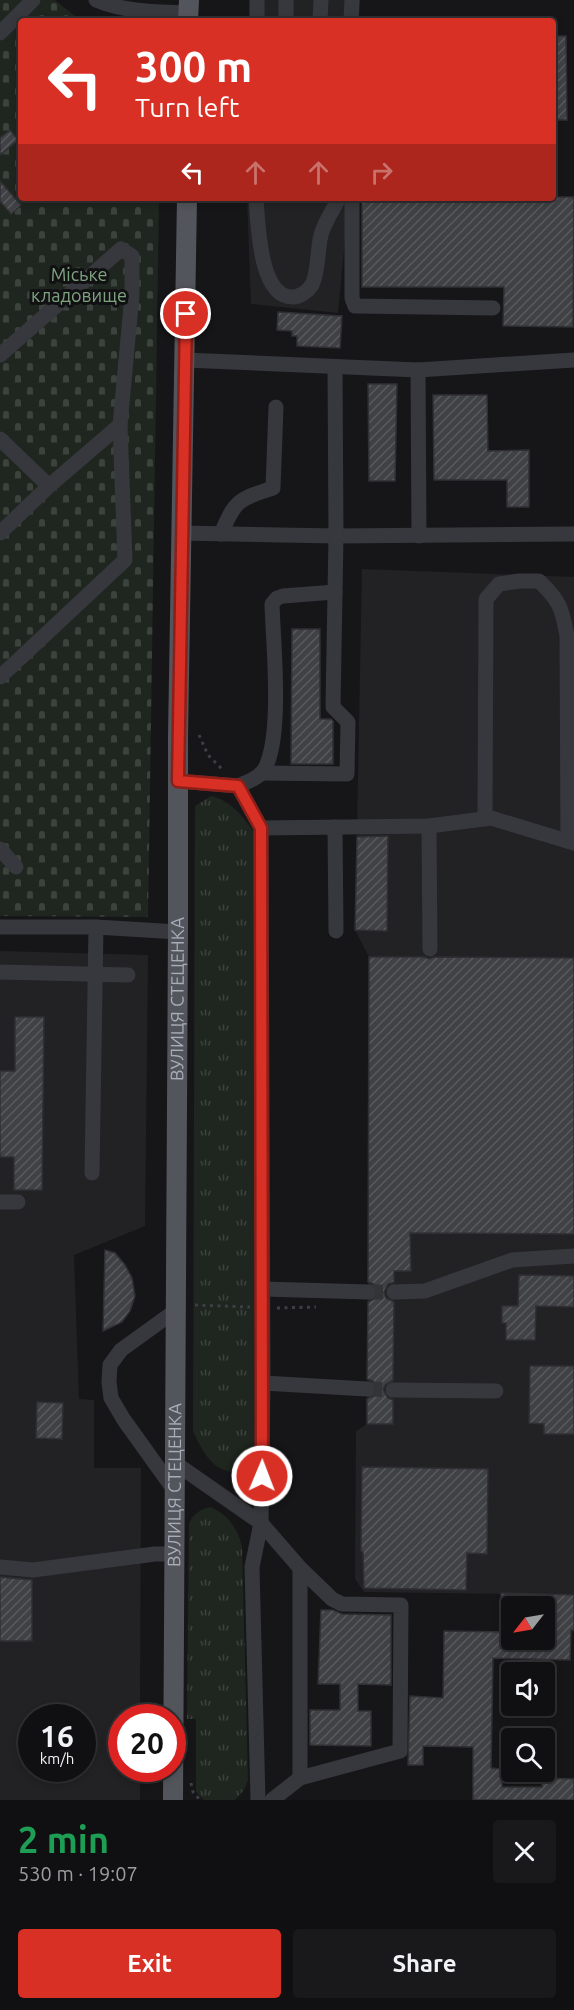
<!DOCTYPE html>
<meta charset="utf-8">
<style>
body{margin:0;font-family:Ubuntu,sans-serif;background:#19191b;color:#f1f3f6;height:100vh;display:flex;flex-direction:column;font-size:22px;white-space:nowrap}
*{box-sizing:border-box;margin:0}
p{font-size:20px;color:#9c9d9f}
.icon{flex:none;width:33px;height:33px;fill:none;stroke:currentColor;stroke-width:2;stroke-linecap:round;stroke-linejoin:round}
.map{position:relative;height:1800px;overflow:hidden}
.drawer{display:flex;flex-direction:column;background:#101012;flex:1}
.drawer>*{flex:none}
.top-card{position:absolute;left:18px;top:18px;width:538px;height:183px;border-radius:6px;box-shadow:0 3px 9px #0003,0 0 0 2px #303032;background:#d93025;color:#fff;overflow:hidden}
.needle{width:39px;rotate:239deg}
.controls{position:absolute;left:501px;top:1596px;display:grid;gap:12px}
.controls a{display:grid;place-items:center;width:54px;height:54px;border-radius:6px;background:#101012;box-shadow:0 3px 9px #0003,0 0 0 2px #303032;font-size:30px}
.speed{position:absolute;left:18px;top:1704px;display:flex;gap:12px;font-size:30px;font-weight:700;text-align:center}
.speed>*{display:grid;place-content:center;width:78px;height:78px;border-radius:50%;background:#101012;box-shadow:0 3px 9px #0003,0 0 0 2px #303032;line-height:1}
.speed small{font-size:15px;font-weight:400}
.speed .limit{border:9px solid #d22;background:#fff;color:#111}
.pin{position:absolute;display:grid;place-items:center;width:51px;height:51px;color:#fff;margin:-26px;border:3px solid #fff;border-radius:50%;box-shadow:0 2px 6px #0007}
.me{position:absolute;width:66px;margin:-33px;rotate:1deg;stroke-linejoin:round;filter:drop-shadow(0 0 4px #0008)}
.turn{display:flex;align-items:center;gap:21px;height:126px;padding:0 18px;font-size:27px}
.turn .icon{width:78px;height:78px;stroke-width:2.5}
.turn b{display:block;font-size:42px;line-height:51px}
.lanes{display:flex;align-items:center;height:57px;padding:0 18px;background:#0003;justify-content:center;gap:30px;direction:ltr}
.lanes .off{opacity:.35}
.round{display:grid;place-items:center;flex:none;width:63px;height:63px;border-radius:6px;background:#19191b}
.headline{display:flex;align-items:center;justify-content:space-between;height:102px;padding:0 18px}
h1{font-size:36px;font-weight:600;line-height:45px;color:#1e9e55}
.primary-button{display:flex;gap:12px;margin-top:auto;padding:12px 18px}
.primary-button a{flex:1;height:69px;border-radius:6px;background:#d93025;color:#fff;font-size:24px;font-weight:600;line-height:69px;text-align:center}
.primary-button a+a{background:#19191b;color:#f1f3f6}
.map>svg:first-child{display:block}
.built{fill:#222225;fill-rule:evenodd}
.grass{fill:url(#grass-tufts)}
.cemetery{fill:url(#cemetery-stones)}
.building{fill:url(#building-hatch);stroke:#303034;stroke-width:1.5}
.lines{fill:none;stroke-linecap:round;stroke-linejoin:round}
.minor-tunnel{stroke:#333438;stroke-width:15;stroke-dasharray:15 8;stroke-linecap:butt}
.path{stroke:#3d3f44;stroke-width:3;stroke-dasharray:3 4.5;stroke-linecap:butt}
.minor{stroke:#37383d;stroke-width:15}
.major{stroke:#53555c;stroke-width:20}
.route-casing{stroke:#8d1f18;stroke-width:15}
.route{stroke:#d93025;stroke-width:10}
.labels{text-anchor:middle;stroke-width:6;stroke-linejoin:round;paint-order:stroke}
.park-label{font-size:18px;fill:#7fa381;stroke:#111113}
.street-label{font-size:18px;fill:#a8adb8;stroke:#111113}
</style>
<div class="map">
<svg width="574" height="1800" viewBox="0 0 574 1800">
<defs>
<pattern id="grass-tufts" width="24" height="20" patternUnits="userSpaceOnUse" patternTransform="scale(1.5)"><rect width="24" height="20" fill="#1e261f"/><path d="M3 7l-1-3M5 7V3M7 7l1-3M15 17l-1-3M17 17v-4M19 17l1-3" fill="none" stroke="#3c433d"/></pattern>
<pattern id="cemetery-stones" width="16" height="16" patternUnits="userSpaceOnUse" patternTransform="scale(1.5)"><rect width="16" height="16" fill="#1e261f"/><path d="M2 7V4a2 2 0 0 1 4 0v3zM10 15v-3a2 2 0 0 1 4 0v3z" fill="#3c433d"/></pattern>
<pattern id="building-hatch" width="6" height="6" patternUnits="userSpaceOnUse" patternTransform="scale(1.5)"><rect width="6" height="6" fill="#404145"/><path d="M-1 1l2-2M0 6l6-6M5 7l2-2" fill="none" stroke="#595a5e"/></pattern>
</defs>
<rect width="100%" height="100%" fill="#161618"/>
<g class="built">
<path d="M250 0H360L359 21H249Z"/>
<path d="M247 198H349L338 313 251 304Z"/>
<path d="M362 569 574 577V1595L364 1592 355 1579 356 1431 367 1424 368 1350 369 957 355 930Z"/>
<path d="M0 951 148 955 145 1226 74 1255 79 1399 94 1400V1468H141L140 1717 122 1718V1768L140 1769V1800H0ZM32 1718H82V1768H32Z"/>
</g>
<g class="grass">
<path d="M211 796C230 800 245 818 255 834L254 1462 250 1469C219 1481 204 1456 193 1431L195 806Z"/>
<path d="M210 1507C228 1514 237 1528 242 1546L248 1780 244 1790 235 1800H204L196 1792V1719H187L189 1523C194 1513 200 1510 210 1507Z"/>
</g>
<path class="cemetery" d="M0 0H55L81 21H21V198H159L148 917 0 916Z"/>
<g class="building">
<path d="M554 36H566L567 120H554Z"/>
<path d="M10 130 18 140 0 155V138Z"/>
<path d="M0 181 21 205 11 214 0 201Z"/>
<path d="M554 197H574L573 327 503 326 504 287H362V198Z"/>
<path d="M278 312 342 316 340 348 297 346V336H292V331L277 330Z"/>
<path d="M368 384H397L395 481H369Z"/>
<path d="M433 395H487L488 451 529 450V507H507V480H434Z"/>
<path d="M292 629H320V719H331L333 721V764H291Z"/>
<path d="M388 836 387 931 355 930 357 837Z"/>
<path d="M369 957H424L429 959 435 957 574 958V1234L410 1233 411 1271H394V1282L388 1284 384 1292 386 1298 394 1302 393 1380 385 1385 383 1390 388 1398 393 1400V1424H367V1399L375 1395 377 1389 373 1381 367 1379 368 1302 376 1298 378 1292 374 1284 368 1282Z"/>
<path d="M15 1017H44L42 1190H14V1157H0V1071H15Z"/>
<path d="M105 1250 115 1253 125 1265 132 1278 135 1296 130 1311 122 1322 103 1331Z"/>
<path d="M519 1275 574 1276V1307L536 1306 535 1340H506V1323H502V1306H518Z"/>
<path d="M530 1366H574V1434H544V1424L529 1423Z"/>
<path d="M37 1402 63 1403 62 1439 36 1438Z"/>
<path d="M362 1467 488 1469 487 1554 467 1553 466 1590 364 1588 363 1552 361 1551Z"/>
<path d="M0 1577 32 1580V1641H0Z"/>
<path d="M501 1593 574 1595V1630H571L570 1660 493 1658 491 1768 502 1769V1787H542V1778L574 1779V1800H473V1747L423 1746V1765H408L410 1696 443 1698 444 1631 512 1632V1640H544V1606H501Z"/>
<path d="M321 1610H333L342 1614 391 1615V1685L358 1684V1711H371V1746L310 1745V1710H340V1684H318Z"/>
</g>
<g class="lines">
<g class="minor-tunnel">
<path d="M368 1292H394"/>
<path d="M367 1389 393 1390"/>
</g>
<g class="path">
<path d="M199 735 208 755 223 770"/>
<path d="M195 1305 250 1307"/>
<path d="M277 1308 316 1307"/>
<path d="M191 1783 193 1792 200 1800"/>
</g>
<g class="minor">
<path d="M96 0C125 12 157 12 188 13"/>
<path d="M286 0V21"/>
<path d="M257 21V0"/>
<path d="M320 21 321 0"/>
<path d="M351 21 352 0"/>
<path d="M0 33 33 0"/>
<path d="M256 198C258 223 259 298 293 297 300 297 308 291 312 285 319 270 317 251 321 235 324 223 333 210 339 198"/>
<path d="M352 198V298L355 306 493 308"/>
<path d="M0 355 121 249 132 256V295L120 425 125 560 0 677"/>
<path d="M185 360 418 370 574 360"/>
<path d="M418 370 419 536"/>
<path d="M0 439 49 486"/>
<path d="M0 533 49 486 120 425"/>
<path d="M181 533 336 536 574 534"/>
<path d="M221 534C235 500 239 499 273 488L276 407"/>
<path d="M261 773 347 774 348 722 333 707 336 536 335 367"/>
<path d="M178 781 238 786 261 828 263 1383 261 1523 252 1567 258 1800"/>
<path d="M238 786C245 783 256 779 262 773 284 744 273 642 272 604L277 598 283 596 335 592"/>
<path d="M485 819 486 599 499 584 519 581H539C560 601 562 608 567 636L568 841"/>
<path d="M429 826 430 949"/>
<path d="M335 827 336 931"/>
<path d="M261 828 429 826 491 818 574 843"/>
<path d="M0 849 16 867"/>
<path d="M0 927H96L178 932"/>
<path d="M0 972 128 975"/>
<path d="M92 1173 96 927"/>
<path d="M0 1202H18"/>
<path d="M263 1289 368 1292"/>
<path d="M394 1292 425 1291 512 1260 574 1256"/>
<path d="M263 1383 367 1389"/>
<path d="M393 1390 496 1391"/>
<path d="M175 1463 261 1523 300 1568V1778L272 1800"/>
<path d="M175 1491 124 1420 111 1398 109 1382 110 1365 121 1350 175 1311"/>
<path d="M0 1567 33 1570 155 1554H174"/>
<path d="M300 1778 400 1751 401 1605 342 1604 332 1599 300 1568"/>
</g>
<g class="major">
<path d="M188 21 189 0"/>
<path id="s1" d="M173 1800 178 932V736L187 198"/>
</g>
</g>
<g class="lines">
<defs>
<path id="route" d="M186 314 178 781 238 786 261 828 262 1476"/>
</defs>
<use href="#route" class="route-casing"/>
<use href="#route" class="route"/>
</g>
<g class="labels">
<g class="park-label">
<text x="79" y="281">Міське<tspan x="79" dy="21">кладовище</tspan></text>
</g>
<g class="street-label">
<text dy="6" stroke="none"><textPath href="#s1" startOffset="801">ВУЛИЦЯ СТЕЦЕНКА</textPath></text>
<text dy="6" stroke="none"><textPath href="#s1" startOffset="315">ВУЛИЦЯ СТЕЦЕНКА</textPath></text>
</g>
</g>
</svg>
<div class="controls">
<a><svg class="needle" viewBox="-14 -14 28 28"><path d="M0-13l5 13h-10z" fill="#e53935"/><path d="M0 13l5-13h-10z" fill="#9c9d9f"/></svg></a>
<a><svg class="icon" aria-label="sound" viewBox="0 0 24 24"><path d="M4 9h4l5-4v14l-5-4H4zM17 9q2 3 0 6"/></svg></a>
<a><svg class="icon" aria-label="search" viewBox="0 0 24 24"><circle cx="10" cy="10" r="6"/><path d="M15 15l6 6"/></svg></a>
</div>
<div class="speed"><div>16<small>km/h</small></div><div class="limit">20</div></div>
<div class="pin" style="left:186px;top:314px;background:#d93025"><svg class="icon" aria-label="arrive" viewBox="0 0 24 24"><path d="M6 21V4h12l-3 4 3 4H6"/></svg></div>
<svg class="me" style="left:262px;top:1476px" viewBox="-20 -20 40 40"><circle r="17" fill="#d93025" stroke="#fff" stroke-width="3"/><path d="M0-11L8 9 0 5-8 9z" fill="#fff"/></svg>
<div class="top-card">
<div class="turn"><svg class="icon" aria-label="left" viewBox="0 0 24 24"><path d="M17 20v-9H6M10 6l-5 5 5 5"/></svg><div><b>300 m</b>Turn left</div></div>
<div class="lanes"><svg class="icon" aria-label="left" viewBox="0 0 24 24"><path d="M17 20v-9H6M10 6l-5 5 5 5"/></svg><svg class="icon off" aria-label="ahead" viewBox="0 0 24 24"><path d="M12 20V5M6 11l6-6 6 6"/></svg><svg class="icon off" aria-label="ahead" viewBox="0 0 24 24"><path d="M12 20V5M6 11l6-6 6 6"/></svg><svg class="icon off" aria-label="right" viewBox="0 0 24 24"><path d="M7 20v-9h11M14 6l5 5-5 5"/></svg></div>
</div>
</div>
<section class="drawer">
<div class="headline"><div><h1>2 min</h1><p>530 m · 19:07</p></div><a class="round"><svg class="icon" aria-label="close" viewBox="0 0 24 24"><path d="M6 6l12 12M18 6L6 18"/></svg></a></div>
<div class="primary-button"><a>Exit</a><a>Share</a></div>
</section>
